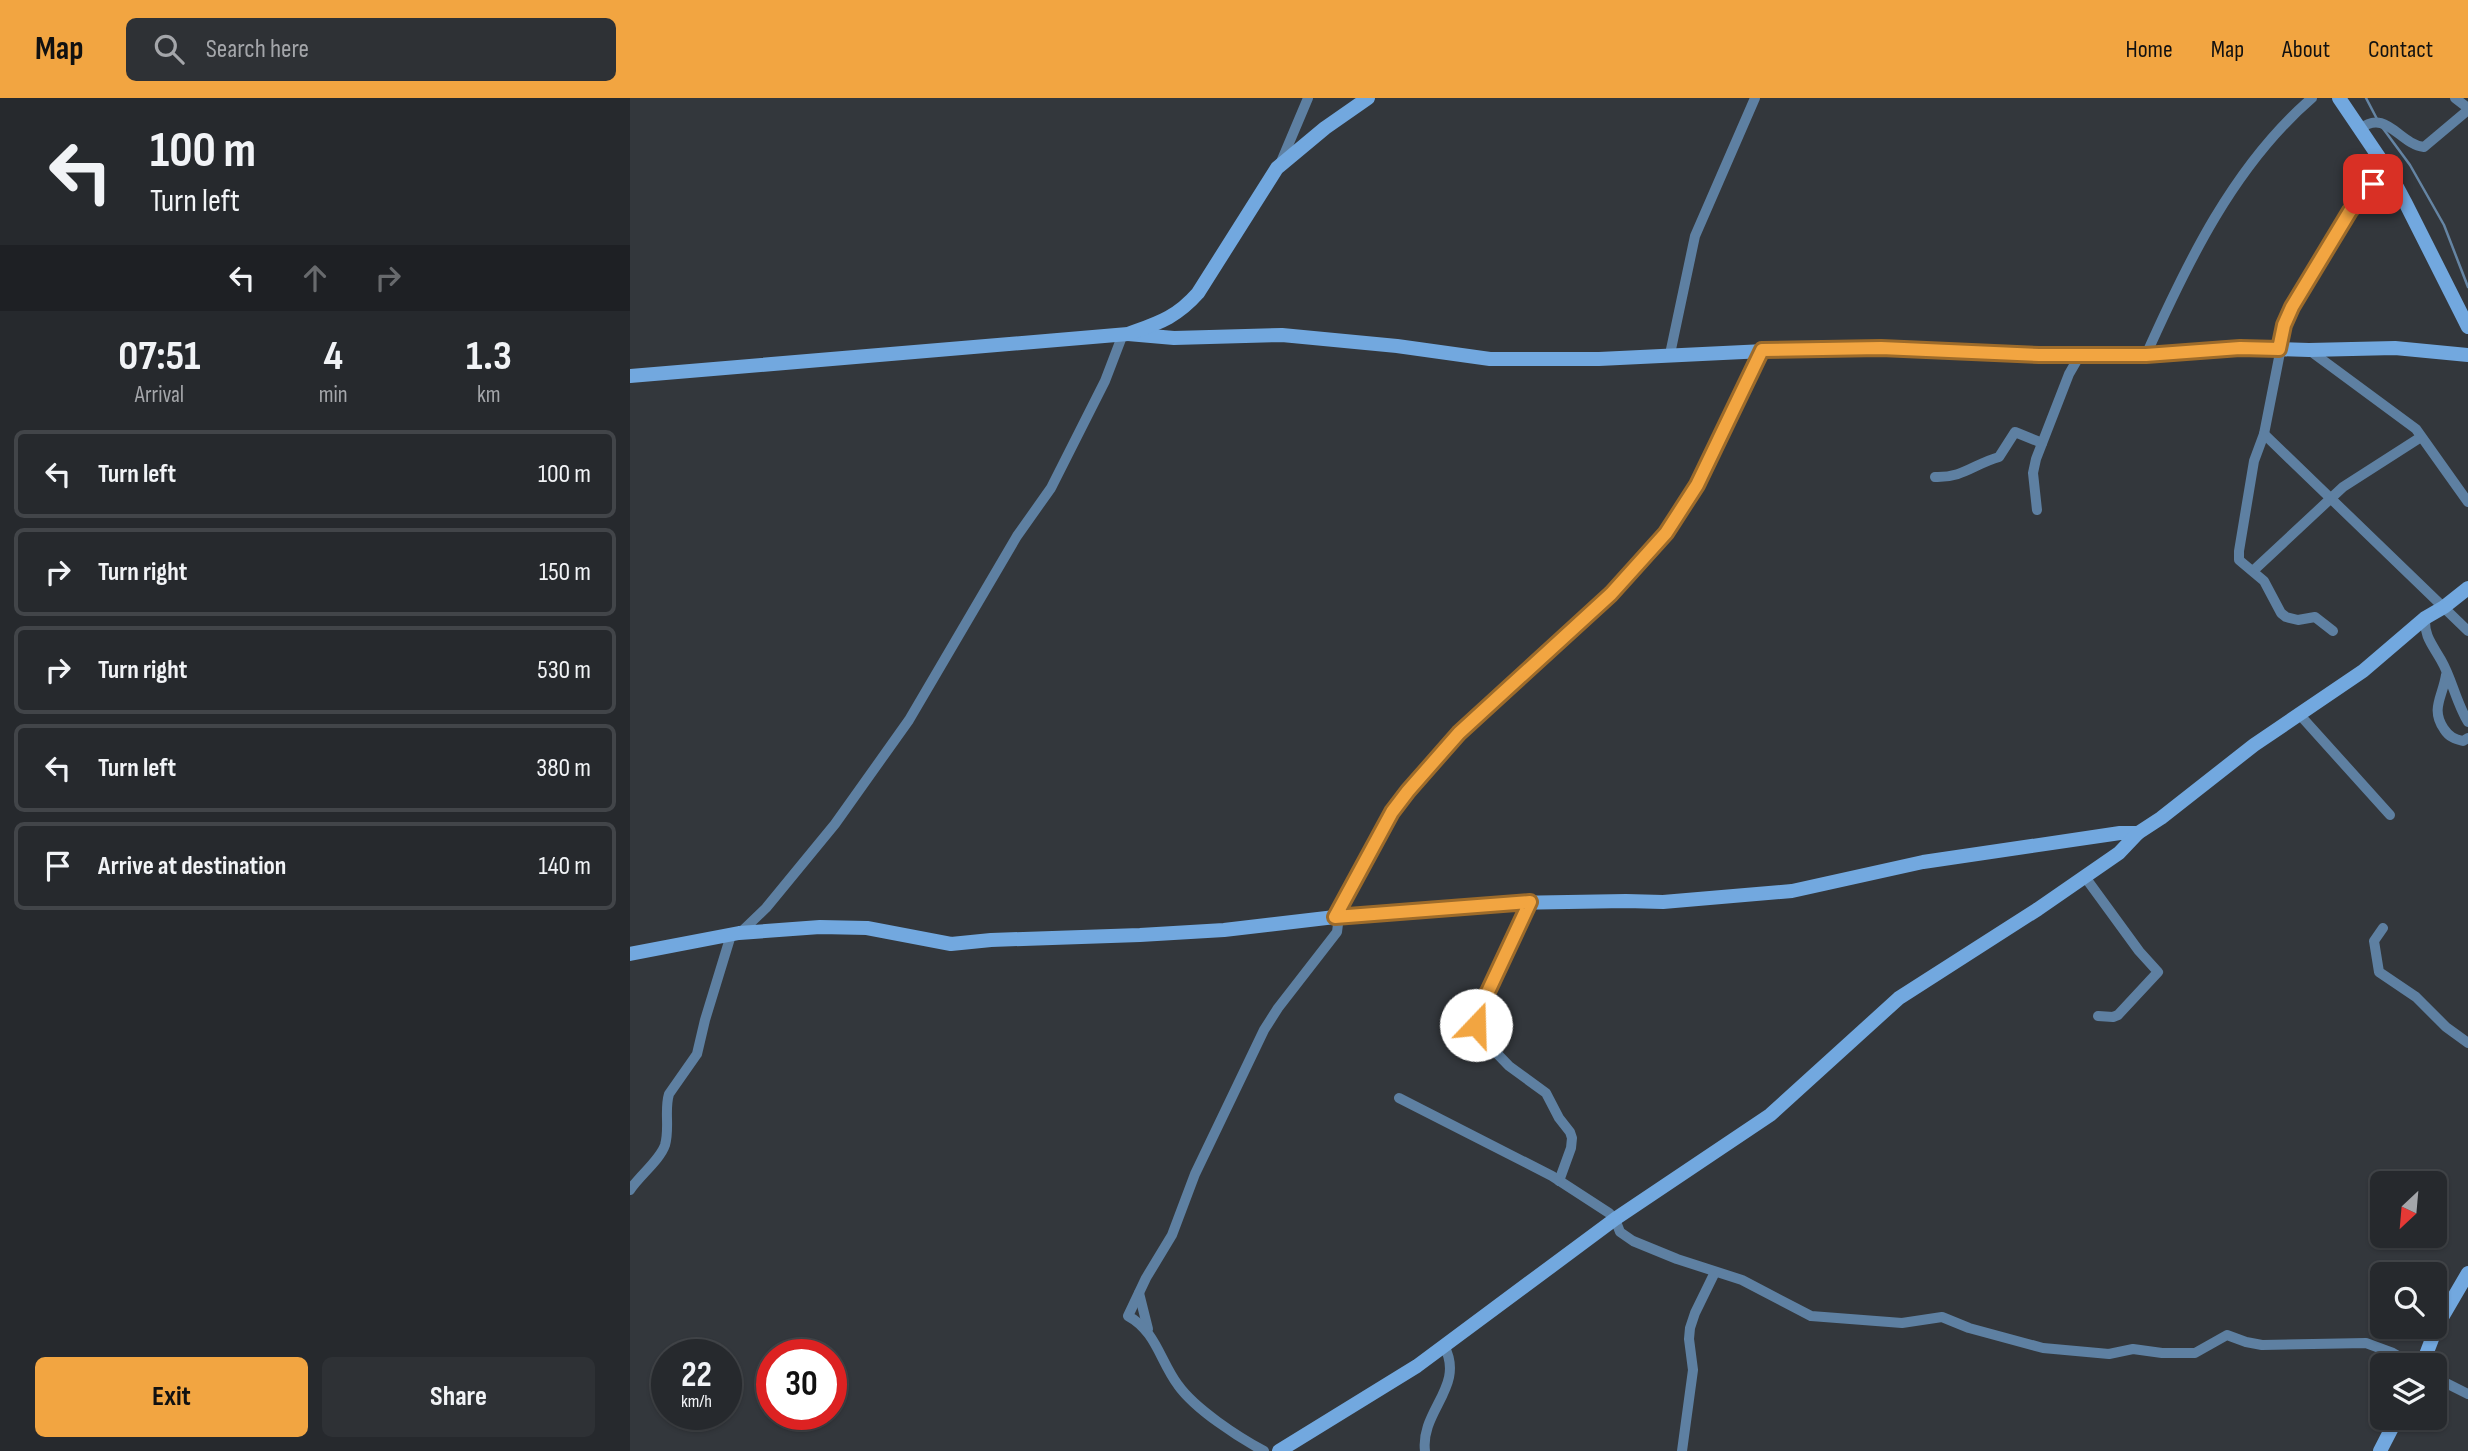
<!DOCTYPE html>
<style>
body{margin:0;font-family:"Sofia Sans Condensed",sans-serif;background:#2e3135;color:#f1f3f6;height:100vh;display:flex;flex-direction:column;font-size:26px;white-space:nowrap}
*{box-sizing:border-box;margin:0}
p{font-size:23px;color:#a4a6aa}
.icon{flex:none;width:38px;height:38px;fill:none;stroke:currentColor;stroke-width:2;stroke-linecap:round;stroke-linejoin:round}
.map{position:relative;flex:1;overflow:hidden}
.side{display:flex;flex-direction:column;background:#26292d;width:630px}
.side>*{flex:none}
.banner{background:#26292d;color:#f1f3f6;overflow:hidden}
.needle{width:46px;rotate:206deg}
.controls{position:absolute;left:1740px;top:1073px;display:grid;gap:14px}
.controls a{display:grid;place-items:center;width:77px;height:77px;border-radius:10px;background:#26292d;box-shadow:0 2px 5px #0004,0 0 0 2px #424549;font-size:35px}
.speed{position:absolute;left:21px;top:1241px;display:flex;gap:14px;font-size:35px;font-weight:700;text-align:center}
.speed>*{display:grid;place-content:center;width:91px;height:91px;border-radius:50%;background:#26292d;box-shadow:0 2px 5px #0004,0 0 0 2px #424549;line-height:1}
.speed small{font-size:18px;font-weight:400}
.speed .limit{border:10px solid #d22;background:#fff;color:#111}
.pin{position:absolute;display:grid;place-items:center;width:60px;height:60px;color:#fff;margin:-30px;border-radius:14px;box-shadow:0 4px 10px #0006}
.me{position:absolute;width:77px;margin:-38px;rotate:21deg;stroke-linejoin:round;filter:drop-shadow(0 0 5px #0008)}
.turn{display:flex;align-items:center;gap:24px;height:147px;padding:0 35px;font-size:32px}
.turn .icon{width:91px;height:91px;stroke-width:2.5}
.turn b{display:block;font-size:49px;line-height:60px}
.lanes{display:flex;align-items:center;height:66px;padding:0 35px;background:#0003;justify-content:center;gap:35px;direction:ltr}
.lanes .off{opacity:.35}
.eta{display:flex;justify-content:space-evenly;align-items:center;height:119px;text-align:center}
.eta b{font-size:42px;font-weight:700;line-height:49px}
.action{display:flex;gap:14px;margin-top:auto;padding:14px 35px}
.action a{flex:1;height:80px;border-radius:10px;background:#f2a541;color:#111;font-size:28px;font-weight:700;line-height:80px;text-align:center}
.action a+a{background:#2e3135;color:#f1f3f6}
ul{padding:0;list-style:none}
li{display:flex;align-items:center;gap:21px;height:88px;margin:0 14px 10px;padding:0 21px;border:4px solid #424549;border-radius:10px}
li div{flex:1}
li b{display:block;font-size:26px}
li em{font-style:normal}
header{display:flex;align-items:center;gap:42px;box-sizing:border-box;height:98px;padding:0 35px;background:#f2a541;color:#111}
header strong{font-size:33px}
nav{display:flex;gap:38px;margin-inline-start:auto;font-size:24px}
.search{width:490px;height:63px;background:#2e3135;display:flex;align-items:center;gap:18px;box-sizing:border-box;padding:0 24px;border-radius:10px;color:#a4a6aa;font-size:26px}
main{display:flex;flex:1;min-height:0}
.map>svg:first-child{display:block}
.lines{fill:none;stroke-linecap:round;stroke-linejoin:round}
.stream{stroke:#6585a4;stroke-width:2.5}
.street{stroke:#5e80a2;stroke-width:10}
.secondary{stroke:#72a8df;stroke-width:14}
.route-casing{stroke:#9d6b2a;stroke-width:18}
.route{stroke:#f2a541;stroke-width:12}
</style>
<header>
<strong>Map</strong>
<div class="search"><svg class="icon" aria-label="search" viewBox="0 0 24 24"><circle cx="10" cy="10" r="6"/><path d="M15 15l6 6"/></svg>Search here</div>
<nav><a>Home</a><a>Map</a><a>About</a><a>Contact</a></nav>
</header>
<main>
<section class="side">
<div class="banner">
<div class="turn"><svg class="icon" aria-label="left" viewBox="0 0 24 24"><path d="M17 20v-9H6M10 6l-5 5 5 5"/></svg><div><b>100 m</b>Turn left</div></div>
<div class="lanes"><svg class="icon" aria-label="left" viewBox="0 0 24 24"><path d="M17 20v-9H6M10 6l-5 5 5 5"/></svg><svg class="icon off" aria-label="ahead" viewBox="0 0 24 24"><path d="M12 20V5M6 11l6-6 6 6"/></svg><svg class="icon off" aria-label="right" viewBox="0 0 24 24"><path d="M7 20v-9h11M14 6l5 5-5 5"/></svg></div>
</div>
<div class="eta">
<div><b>07:51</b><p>Arrival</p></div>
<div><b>4</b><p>min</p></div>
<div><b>1.3</b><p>km</p></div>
</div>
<ul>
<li><svg class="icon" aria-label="left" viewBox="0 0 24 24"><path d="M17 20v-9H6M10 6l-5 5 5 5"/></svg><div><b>Turn left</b></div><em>100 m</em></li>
<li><svg class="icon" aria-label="right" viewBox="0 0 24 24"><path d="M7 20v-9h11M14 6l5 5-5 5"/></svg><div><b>Turn right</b></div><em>150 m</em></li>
<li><svg class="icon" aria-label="right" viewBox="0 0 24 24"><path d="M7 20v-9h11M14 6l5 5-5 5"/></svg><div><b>Turn right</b></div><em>530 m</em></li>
<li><svg class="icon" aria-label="left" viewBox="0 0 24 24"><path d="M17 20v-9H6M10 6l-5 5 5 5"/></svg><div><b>Turn left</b></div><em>380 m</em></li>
<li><svg class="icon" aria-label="arrive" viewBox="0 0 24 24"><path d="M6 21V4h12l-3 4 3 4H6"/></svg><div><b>Arrive at destination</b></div><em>140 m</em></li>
</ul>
<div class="action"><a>Exit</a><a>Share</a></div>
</section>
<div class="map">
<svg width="1838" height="1353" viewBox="0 0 1838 1353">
<rect width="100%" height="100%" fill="#33373c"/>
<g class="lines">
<g class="stream">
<path d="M1736 0 1747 21"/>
<path d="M1752 29 1780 67 1814 127 1838 189"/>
</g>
<g class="street">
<path d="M1825 0 1838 10"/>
<path d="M1730 31C1756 10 1769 46 1794 49L1838 12"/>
<path d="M651 64 678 0"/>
<path d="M1679 252 1786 331 1838 404"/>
<path d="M1040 256 1065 138 1125 0"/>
<path d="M1516 257C1557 165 1604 67 1682 0"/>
<path d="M1634 336 1838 533"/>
<path d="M1305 379C1333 380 1344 366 1369 359L1385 334 1412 345"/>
<path d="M1407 412 1403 375 1406 361 1439 276 1450 257"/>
<path d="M1624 472 1713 389 1791 339"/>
<path d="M1795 520C1794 538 1802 546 1811 562 1822 581 1826 604 1838 624"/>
<path d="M1703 533 1685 519 1668 522 1656 519 1651 515 1634 483 1609 462V453L1624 363 1634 336 1657 219 1721 113 1743 86 1759 74"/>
<path d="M1816 577C1813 598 1800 611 1814 631 1819 639 1825 641 1833 643L1838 640"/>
<path d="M1669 616 1760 717"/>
<path d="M1455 779 1509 853 1528 874 1488 917 1483 919 1468 918"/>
<path d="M900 804 848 915 846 927 854 942 879 968 916 995 929 1020 940 1034 942 1040 941 1050 929 1083"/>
<path d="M1753 830 1744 843 1749 874 1786 899 1816 929 1838 945"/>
<path d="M111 834 136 810 205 726 279 622 387 438 421 390 475 283 493 236"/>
<path d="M769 1000 922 1078 979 1115 985 1121 990 1134 1003 1143 1047 1161 1112 1182 1181 1218 1272 1225 1312 1219 1339 1230 1413 1250 1479 1256 1503 1251 1532 1255H1565L1597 1237 1616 1244 1632 1247 1736 1245 1763 1255 1784 1267"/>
<path d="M0 1092C9 1078 30 1062 35 1047 40 1030 34 1012 39 996L67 956 75 922 101 837"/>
<path d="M509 1195 518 1231"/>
<path d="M1804 1279 1838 1296"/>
<path d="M634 1353C608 1339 565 1311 548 1287 530 1263 526 1233 498 1218L516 1180 542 1137 565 1076 634 932 648 910 707 834 708 826 705 819 762 714 778 693 829 635 981 497 1036 434 1067 387 1132 252"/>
<path d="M795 1353C790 1313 836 1288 814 1248"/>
<path d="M1052 1353 1063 1272 1059 1241 1060 1230 1065 1215 1085 1174"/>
</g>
<g class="secondary">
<path d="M1709 0 1759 74 1775 104 1838 229"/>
<path d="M498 236 544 240 652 237 767 248 860 261H969L1219 249 1409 257H1516L1610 250 1679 252 1765 250 1838 257"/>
<path d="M0 278 498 236C528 225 546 220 568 195L647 70 695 30 738 0"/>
<path d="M0 856 109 835 190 829 237 830 321 846 361 842 510 837 594 832 705 819 880 805 996 803 1033 804 1162 793 1293 764 1490 735H1508"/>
<path d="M1792 1267 1807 1228 1838 1175"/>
<path d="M649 1353 787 1268 985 1121 1140 1017 1269 900 1408 811 1489 755 1508 735 1531 720 1624 647 1733 573 1795 520 1814 509 1838 490"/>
<path d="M1750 1353 1767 1320"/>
</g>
</g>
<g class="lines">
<defs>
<path id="route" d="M846 927 848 915 900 804 705 819 762 714 778 693 829 635 981 496 1036 435 1067 387 1132 252 1251 250 1409 257H1516L1610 250 1649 251 1654 227 1662 209 1720 113 1743 86"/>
</defs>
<use href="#route" class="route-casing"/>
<use href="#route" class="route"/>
</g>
</svg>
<div class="controls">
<a><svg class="needle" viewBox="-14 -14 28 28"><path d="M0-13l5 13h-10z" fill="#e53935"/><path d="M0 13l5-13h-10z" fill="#a4a6aa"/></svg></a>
<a><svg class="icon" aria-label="search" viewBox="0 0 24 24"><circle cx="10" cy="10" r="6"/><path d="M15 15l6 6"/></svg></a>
<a><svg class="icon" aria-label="layers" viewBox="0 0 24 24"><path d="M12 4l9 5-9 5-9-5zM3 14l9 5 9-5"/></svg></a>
</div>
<div class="speed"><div>22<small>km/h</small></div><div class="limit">30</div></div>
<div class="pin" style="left:1743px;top:86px;background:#d93025"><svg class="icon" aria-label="arrive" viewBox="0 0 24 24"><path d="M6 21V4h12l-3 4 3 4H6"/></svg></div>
<svg class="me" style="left:846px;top:927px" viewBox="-20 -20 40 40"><circle r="19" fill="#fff"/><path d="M0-13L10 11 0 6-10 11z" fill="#f2a541"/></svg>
</div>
</main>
